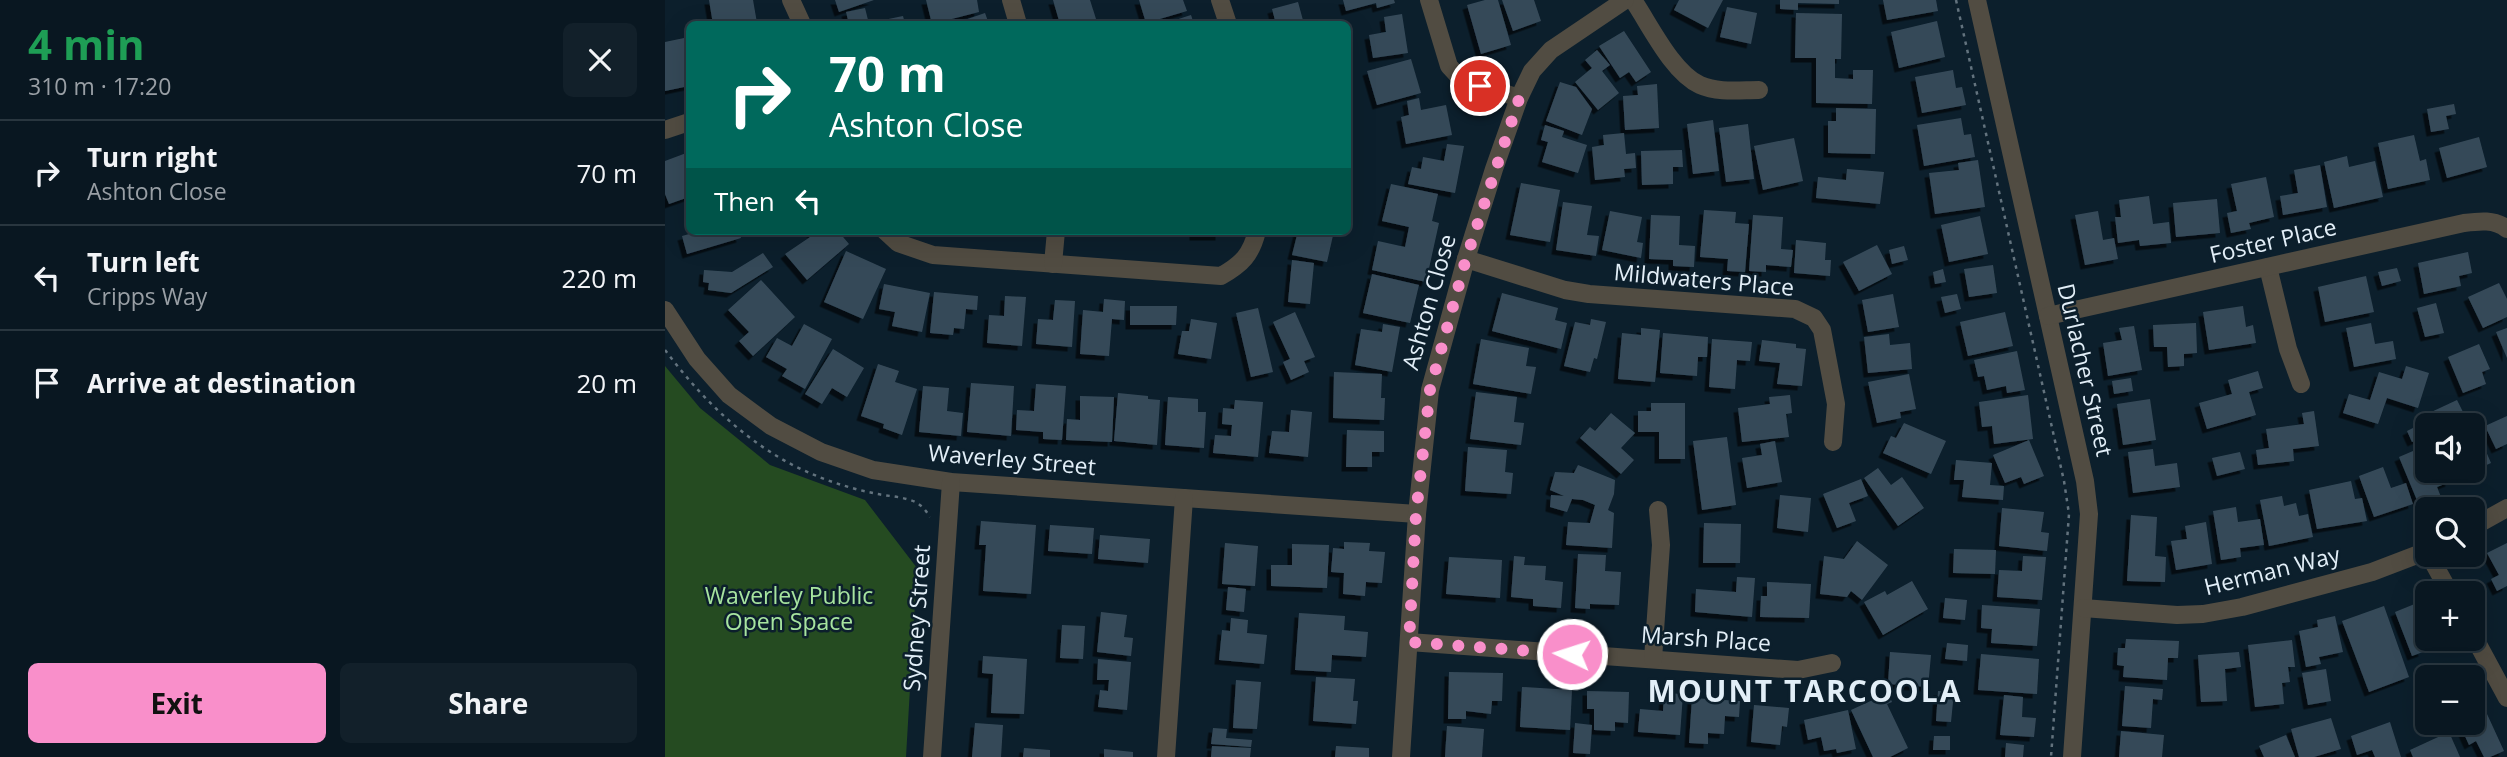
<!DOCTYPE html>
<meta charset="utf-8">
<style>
body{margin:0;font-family:"Open Sans",sans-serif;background:#12202a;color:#f1f3f6;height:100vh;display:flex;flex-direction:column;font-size:26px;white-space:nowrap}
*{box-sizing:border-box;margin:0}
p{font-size:23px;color:#999fa5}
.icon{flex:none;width:38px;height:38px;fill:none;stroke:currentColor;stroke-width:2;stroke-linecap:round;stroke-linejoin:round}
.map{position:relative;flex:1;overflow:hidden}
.details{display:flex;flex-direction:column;background:#091721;width:665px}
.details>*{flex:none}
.banner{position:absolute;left:21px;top:21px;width:665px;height:214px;border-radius:10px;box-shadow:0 7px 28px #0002,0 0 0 2px #29363f;background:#00695c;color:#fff;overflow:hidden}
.controls{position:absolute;left:1750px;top:413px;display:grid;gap:14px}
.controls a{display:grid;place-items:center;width:70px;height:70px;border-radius:10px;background:#091721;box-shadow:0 7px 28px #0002,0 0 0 2px #29363f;font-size:35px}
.pin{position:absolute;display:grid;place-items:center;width:60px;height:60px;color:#fff;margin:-30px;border:4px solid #fff;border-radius:50%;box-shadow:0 2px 7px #0007}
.me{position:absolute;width:77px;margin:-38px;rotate:274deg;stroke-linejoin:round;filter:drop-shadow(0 0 5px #0008)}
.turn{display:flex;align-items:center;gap:24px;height:147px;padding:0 28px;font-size:32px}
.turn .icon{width:91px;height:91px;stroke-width:2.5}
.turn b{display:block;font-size:49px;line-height:60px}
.then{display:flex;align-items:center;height:66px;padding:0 28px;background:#0003;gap:14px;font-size:26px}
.round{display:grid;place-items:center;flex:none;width:74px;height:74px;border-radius:10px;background:#12202a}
.headline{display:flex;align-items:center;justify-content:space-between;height:119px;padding:0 28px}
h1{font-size:42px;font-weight:700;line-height:52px;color:#1e9e55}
.primary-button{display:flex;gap:14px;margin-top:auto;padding:14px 28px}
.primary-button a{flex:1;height:80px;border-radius:10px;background:#f98fca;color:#111;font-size:28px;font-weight:700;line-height:80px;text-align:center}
.primary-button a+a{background:#12202a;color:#f1f3f6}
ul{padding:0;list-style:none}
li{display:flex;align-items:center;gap:21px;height:105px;padding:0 28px;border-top:2px solid #29363f}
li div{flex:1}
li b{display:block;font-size:26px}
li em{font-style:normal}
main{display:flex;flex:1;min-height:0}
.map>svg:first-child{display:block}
.green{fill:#254b21}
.building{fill:#364a59;filter:url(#shadow)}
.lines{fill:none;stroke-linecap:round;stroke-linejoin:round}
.path{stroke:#63737e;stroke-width:2.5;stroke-dasharray:3.5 5;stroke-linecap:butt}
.minor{stroke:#514c42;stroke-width:18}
.route{stroke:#f98fca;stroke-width:12;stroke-dasharray:0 21.6}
.labels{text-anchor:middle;stroke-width:5;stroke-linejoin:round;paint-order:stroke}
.street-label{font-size:23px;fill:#e2eef7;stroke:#0c1f2c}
.park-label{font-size:23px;fill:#a7e49f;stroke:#0c1f2c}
.district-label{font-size:30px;font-weight:bold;letter-spacing:2px;fill:#e2eef7;stroke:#0c1f2c}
</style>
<main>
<section class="details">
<div class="headline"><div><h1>4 min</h1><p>310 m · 17:20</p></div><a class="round"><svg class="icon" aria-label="close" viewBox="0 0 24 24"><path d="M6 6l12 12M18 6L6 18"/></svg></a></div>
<ul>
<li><svg class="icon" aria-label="right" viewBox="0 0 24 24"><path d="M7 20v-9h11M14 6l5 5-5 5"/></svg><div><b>Turn right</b><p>Ashton Close</p></div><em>70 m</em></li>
<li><svg class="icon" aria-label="left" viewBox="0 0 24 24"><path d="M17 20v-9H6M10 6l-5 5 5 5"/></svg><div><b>Turn left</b><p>Cripps Way</p></div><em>220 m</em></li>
<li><svg class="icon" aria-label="arrive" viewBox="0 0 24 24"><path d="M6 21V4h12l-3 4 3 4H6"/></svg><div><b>Arrive at destination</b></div><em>20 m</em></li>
</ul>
<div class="primary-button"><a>Exit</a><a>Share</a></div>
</section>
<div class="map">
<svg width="1842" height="757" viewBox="0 0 1842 757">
<defs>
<filter id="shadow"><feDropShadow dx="-4.5" dy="4.5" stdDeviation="0" flood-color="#0009"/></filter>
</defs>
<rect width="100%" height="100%" fill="#0c1f2c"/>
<path class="green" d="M0 366 35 408 105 465 200 500 252 568 241 757H0Z"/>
<g class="building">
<path d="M44 0H88L92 23 48 24Z"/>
<path d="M170 0H209L174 12Z"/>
<path d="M261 0H312L314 12 267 24Z"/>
<path d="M388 0H425L431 19 411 24H395Z"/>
<path d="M474 0H518L522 11 481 23Z"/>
<path d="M678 0H729L730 3 712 8 711 3 681 11Z"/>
<path d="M820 0H833L846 45 816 54 802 5Z"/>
<path d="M837 0H869L876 21 848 31Z"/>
<path d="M1014 0H1058L1043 28 1009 10Z"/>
<path d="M1115 0H1174V4L1133 3V10L1115 9Z"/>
<path d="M1218 0H1271L1273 11 1222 20Z"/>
<path d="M633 2 639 24H611L607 9Z"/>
<path d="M1062 7 1092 13 1086 44 1055 37Z"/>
<path d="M200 8 204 24H184L181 12Z"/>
<path d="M320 13 324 24H288Z"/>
<path d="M1131 13 1177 14 1176 59H1170V78L1188 79V70H1208L1207 104 1151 103V58H1130Z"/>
<path d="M737 14 743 53 708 58 704 35 721 32 719 17Z"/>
<path d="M526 15 529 24H498Z"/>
<path d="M238 16 240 24H204V23Z"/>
<path d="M1272 21 1280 57 1234 68 1226 32Z"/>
<path d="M959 31 986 72 971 82 964 72 955 78 934 46Z"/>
<path d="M24 37V86L0 91V42Z"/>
<path d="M932 50 945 65 937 71 954 93 933 110 910 82 927 68 920 60Z"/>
<path d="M746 59 756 93 712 105 702 71Z"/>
<path d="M1288 70 1291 88 1297 87 1301 105 1257 113 1250 77Z"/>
<path d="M895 82 911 87 927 109 917 135 881 121Z"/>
<path d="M992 84 994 128 960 130 958 96 973 95 972 86Z"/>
<path d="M754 98 756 110 781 105 787 135 741 144 736 117 744 115 742 101Z"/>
<path d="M1789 104 1791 114 1781 116 1784 129 1766 132 1762 109Z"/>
<path d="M1171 108 1211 109 1210 154 1163 153V121H1171Z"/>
<path d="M1296 118 1299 135 1306 134 1310 157 1259 166 1252 125Z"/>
<path d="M1048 120 1054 171 1028 174 1022 124Z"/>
<path d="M1083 124 1089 179 1061 182 1054 128Z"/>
<path d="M880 125 899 131 897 137 922 145 913 173 877 162 883 142 876 140Z"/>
<path d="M959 133 961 154 970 153 971 168 959 169 960 177 930 180 927 147 939 145 938 135Z"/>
<path d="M1749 135 1755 161 1761 159 1765 180 1723 189 1713 143Z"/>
<path d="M1814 137 1822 167 1782 178 1774 148Z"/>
<path d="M1129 138 1138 181 1098 190 1089 146Z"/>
<path d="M782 144 799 146 790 193 743 184 747 167 756 169 758 157 779 161Z"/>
<path d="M1017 150 1018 167H1008V184L977 185 976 151Z"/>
<path d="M24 152V197L4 204 0 194V161Z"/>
<path d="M1682 156 1684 167 1710 161 1718 197 1669 208 1659 162Z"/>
<path d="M1313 160 1320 207 1270 214 1264 173 1294 170 1293 163Z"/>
<path d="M1655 165 1662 207 1618 215 1615 196 1633 193 1629 170Z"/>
<path d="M1182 169 1219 172 1215 204 1151 198 1153 177 1181 180Z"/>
<path d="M1601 177 1609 217 1584 223 1586 229 1566 233 1562 213 1572 211 1566 184Z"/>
<path d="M856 183 895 190 885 242 845 235Z"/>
<path d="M726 184 773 194 767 221 774 223 761 282 707 270 713 241 740 247 744 227 717 221Z"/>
<path d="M1484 196 1488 224 1504 222 1506 243 1475 246 1474 240 1453 243 1450 217H1456L1454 200Z"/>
<path d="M1552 199 1555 233 1511 237 1508 203Z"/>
<path d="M898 202 927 206 922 235 934 236 931 256 891 250Z"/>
<path d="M1039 210 1071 212 1070 223 1084 224 1080 272 1062 271 1063 259 1035 257Z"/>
<path d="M945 211 977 217 972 242 978 243 976 258 937 250Z"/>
<path d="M1433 211 1438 240 1449 238 1453 259 1420 265 1410 215Z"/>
<path d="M986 215 1015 216 1014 245 1030 246 1029 267 1008 266V260L984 259Z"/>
<path d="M1088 215 1118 217 1116 249 1128 250 1126 267 1101 265V272L1084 271Z"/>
<path d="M1315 216 1323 254 1284 262 1276 225Z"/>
<path d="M27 231H74L76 238 22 254 17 236 28 233Z"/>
<path d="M145 231H173L184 244 142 280 120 254 148 235Z"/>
<rect x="529" y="231" width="26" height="5"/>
<path d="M633 231H669L662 262 627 255Z"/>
<path d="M1131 240 1161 243 1160 260H1166L1165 276 1129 273Z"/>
<path d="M1212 245 1227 274 1194 291 1178 262Z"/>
<path d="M1239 246 1243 260 1227 264 1224 250Z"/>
<path d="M181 251 221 269 198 319 159 302Z"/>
<path d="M1803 252 1807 273 1794 276 1796 286 1759 294 1753 263Z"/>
<path d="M98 253 108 267 66 293 43 290 44 283 38 282 39 270 67 272Z"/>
<path d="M627 260 649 263 645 304 623 302Z"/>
<path d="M1328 265 1332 293 1304 297 1299 269Z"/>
<path d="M1732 268 1736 281 1717 286 1713 272Z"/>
<path d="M1278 269 1281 282 1270 284 1268 272Z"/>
<path d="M707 274 754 285 745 323 698 313Z"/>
<path d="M1701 276 1709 312 1660 322 1653 287Z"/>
<path d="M96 280 130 317 88 356 74 341 84 332 63 310Z"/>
<path d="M1834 283 1842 299V317L1818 328 1803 297Z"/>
<path d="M219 284 265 293 257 332 227 326 230 312 214 309Z"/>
<path d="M269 292 313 296 312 310 301 309 299 329 289 328 288 335 265 333Z"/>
<path d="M837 293 893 308 890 320 902 323 896 349 827 331Z"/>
<path d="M1228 294 1234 327 1203 332 1197 300Z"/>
<path d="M1292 294 1296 309 1280 313 1276 297Z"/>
<path d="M340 296 361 297 357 346 322 343 324 315 339 316Z"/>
<path d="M439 299 460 301 459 320 447 319 444 356 415 354 418 310 438 312Z"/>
<path d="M390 300 410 301 407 347 371 344 373 319 388 320Z"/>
<path d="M1771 303 1779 333 1760 337 1752 308Z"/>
<path d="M465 306H512L511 325H465Z"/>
<path d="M1578 306 1581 327 1588 325 1591 343 1544 350 1538 312Z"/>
<path d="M593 308 608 372 586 377 571 313Z"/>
<path d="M630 312 650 357 639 361 644 372 626 380 618 362 625 359 608 322Z"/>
<path d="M1340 312 1348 346 1303 356 1295 322Z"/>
<path d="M526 319 552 323 546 359 513 354 517 331H524Z"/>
<path d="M926 319 941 322 932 359 929 358 925 372 899 366 910 322 925 325Z"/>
<path d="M1531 323 1532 353 1519 354V366L1503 367 1502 347H1489L1488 325Z"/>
<path d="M1706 323 1710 344 1728 341 1731 359 1689 367 1681 328Z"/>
<path d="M139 324 167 339 140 389 117 376 122 369 101 357 112 338 127 346Z"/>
<path d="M718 324 735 327 727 372 690 365 696 329 717 332Z"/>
<path d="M1469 326 1477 370 1443 376 1438 343 1457 340 1454 328Z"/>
<path d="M976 328 995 330 990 382 953 379 957 333 976 335Z"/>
<path d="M1842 328V358L1831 332Z"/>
<path d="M998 333 1043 337 1042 357H1033L1032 376 995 373Z"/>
<path d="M1224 334 1225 345 1245 343 1247 369 1203 373 1199 337Z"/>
<path d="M816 339 864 348 861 366 871 367 866 394 808 384Z"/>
<path d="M1047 339 1087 342 1085 361 1072 360 1070 389 1044 387Z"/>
<path d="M1097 340 1131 344V348L1141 349 1137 386 1112 384 1115 363 1094 361Z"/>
<path d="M1814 344 1825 369 1817 372 1821 384 1798 393 1783 357Z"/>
<path d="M168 349 199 368 182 397 167 388 157 404 140 394Z"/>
<path d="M1352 351 1360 390 1342 393 1341 386 1322 390 1319 376 1313 377 1309 360Z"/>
<path d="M213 364 234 371 230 382 252 389 237 435 218 428 219 424 196 416Z"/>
<path d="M1741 366 1764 373 1753 408 1722 398 1713 424 1678 413 1684 394 1705 400 1714 372 1737 379Z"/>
<path d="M1593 371 1598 388 1584 392 1591 415 1542 429 1534 403 1567 394 1563 380Z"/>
<path d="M669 372 717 374 716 398H720L719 420 668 418Z"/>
<path d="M1244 374 1251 409 1235 412 1236 418 1212 423 1203 382Z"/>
<path d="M1466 378 1468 391 1449 394 1447 381Z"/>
<path d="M306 383 349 386 346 436 302 432Z"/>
<path d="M371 384 401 386 397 440 378 439V432L351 430 352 410 369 411Z"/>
<path d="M258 386 284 388 282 411 298 413 296 436 254 432Z"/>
<path d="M811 392 852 397 849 422 859 423 856 445 805 439Z"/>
<path d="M453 393 483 396V399L495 400 492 445 449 441Z"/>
<path d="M1125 395 1127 413 1121 414 1124 437 1077 442 1073 408 1105 404 1104 397Z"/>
<path d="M1363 395 1368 439 1329 444 1327 426 1317 427 1314 402Z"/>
<path d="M415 396 449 397 447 442 401 440 402 419 415 420Z"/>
<path d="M503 397 533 399V412H541L539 448 500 445Z"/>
<path d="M1485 399 1491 440 1458 445 1452 404Z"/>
<path d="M570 400 598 402 593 457 548 453 550 435 566 436 567 425 557 424 558 408 569 409Z"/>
<path d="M1792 400 1799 414 1775 425H1768L1762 414Z"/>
<path d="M986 403H1020V459H994V432H973V411H986Z"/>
<path d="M626 410 647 412 643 457 604 453 607 431 624 432Z"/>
<path d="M1649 411 1654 446 1628 449 1629 461 1593 465 1591 450 1604 448 1601 429 1639 424 1637 413Z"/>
<path d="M946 413 970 433 956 448 969 460 956 474 915 438 925 427 930 431Z"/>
<path d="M1842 416V444L1831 449 1820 426Z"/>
<path d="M1760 422 1762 435 1747 442 1742 431Z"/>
<path d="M1239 423 1281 441 1266 474 1218 453 1226 436 1231 438Z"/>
<path d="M682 430 719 431V452H707V467H681Z"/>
<path d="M1062 437 1071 505 1037 510 1028 441Z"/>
<path d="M1364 440 1379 476 1359 484 1356 477 1340 483 1328 455Z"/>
<path d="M1110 441 1117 482 1082 488 1077 458 1097 455 1095 444Z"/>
<path d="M1817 442 1826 463 1792 478 1789 471H1808V446Z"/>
<path d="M1762 445V471H1780L1785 482 1772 487 1776 497 1754 505 1734 457Z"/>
<path d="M803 447 842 450 840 472 848 473 846 494 800 491Z"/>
<path d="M1488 449 1490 466 1512 463 1515 487 1468 493 1463 452Z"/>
<path d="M1575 452 1580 469 1552 476 1547 458Z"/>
<path d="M1291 460 1327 463 1325 485 1339 486 1338 500 1297 497 1299 480H1289Z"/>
<path d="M913 465 950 480 949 494 943 510 949 513 947 548 901 545 903 522 925 523 930 505 918 500 907 499 902 512 885 507 886 495 899 496 885 490 890 472 909 473Z"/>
<path d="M1718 467 1726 488 1741 483 1748 504 1709 517 1694 476Z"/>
<path d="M1213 468 1226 485 1237 477 1259 508 1233 526 1199 478Z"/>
<path d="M1196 479 1203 496 1184 503 1191 521 1172 528 1158 494Z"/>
<path d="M1686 481 1690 499 1697 498 1702 521 1652 529 1644 490Z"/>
<path d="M1115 495 1146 498 1143 532 1112 528Z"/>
<path d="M1617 496 1619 506 1631 503 1634 516 1643 514 1648 537 1604 546 1595 500Z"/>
<path d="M1571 507 1573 522 1595 519 1599 545 1575 548 1576 557 1556 560 1548 511Z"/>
<path d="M1337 508 1379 512 1376 532 1384 533 1382 551 1334 546Z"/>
<path d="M1466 515 1492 517 1490 556 1501 557 1500 582 1462 581Z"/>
<path d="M316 521 371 525 366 594 318 591 321 545H314Z"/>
<path d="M1541 522 1547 564 1511 570 1506 541 1522 539 1520 526Z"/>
<path d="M1039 523 1076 524 1075 563H1038Z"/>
<path d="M385 525 429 528 427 554 383 551Z"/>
<path d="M435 535 485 539 483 563 433 559Z"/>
<path d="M1192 541 1223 565 1197 600 1186 591 1182 597 1155 594 1159 556 1179 559Z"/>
<path d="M679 542 705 543 704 551 720 552 717 583 701 582 700 596 678 594 679 573 666 572 668 548 679 549Z"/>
<path d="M560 543 593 546 590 586 557 584Z"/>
<path d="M1842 543V586L1832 591 1826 579 1834 575 1822 553Z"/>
<path d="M627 544 664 545 662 588 606 586V565H627Z"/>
<path d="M1289 549 1331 550 1330 574 1288 573Z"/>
<path d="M913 554 941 555 940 571 956 572 954 605 925 604V609L910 608Z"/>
<path d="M849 556 860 557 859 565 881 566 880 580 898 582 896 608 868 606V599L846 597Z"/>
<path d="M1358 556 1381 557 1377 600 1332 597 1334 570 1357 571Z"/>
<path d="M784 557 837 560 835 598 781 594Z"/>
<path d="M1072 577 1090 578 1087 617 1030 612 1031 589 1071 592Z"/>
<path d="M1247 581 1263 609 1218 635 1199 602 1220 591 1222 595Z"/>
<path d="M1102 582 1146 584 1144 618 1095 617 1096 596H1102Z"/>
<path d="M563 587 581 589 579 612 561 610Z"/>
<path d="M1280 598 1302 600 1300 620 1278 618Z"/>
<path d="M1762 599V639H1769L1755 644 1758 652 1747 656 1730 612Z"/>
<path d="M1317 605 1375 609 1372 646 1326 643 1327 629 1316 628Z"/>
<path d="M1719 606 1744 677 1704 692 1677 621Z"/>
<path d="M436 612 462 615 459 637 468 638 466 656 432 652Z"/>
<path d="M634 613 680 616 679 630 703 632 701 657 667 655 666 672 630 670Z"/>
<path d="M1670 616 1678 652 1654 657 1656 664 1641 667 1634 631 1653 627 1652 620Z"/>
<path d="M566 618 583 620 582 633 602 635 599 664 554 660 557 630 565 631Z"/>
<path d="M397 625 420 626 418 659 395 658Z"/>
<path d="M1461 639 1514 641 1513 658H1503L1502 680 1458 677 1459 666 1452 665 1453 648H1460Z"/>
<path d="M1627 640 1630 667H1623L1625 682 1617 683 1619 704 1590 707 1583 645Z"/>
<path d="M1282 643 1303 645 1302 661 1280 659Z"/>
<path d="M1225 652 1266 655 1263 687 1223 684Z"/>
<path d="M1574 652 1576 667 1560 669 1562 701 1536 702 1533 655Z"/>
<path d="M1316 654 1374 659 1372 694 1313 690Z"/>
<path d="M318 656 362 659 359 714 326 713 328 674 317 673Z"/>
<path d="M433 659 466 662 462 710 433 707 435 690 443 691 444 680H432Z"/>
<path d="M1661 669 1666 701 1643 705 1637 673Z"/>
<path d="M784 672 838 673 837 701H827L826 714 801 711V719H783Z"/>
<path d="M651 677 690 679 688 701H693L691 724 648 721Z"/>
<path d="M571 680 596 682 592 729 568 728Z"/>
<path d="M1460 686 1498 689 1497 700 1488 699 1486 728 1457 726Z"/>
<path d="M857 687 907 690 905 730 855 727Z"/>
<path d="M1811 690 1839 751 1825 757H1819L1811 741 1804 745 1794 723H1808V692Z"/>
<path d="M922 691 964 692 963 723 950 722V731L929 730V709H922Z"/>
<path d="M1273 691 1289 692 1286 722 1271 721Z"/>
<path d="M999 693 1018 694 1015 735 973 732 975 709 998 711Z"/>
<path d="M1223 693 1227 702 1222 704 1243 748 1225 757H1208L1186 710Z"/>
<path d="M1339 695 1358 697 1357 717 1371 718 1369 737 1335 735Z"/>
<path d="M1027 698 1075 701 1074 717 1060 716 1059 734 1043 733V744L1024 743Z"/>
<path d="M1089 705 1124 708 1122 727 1117 726 1115 745 1086 742Z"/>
<path d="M1183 710 1191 749 1172 753 1171 749 1159 751 1156 737 1143 740 1139 720Z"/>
<path d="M1666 718 1676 749 1649 757H1634L1626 729Z"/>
<path d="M1725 722 1736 757H1710L1707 750 1692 755 1686 736Z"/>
<path d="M310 723 338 725 336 757H307Z"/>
<path d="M910 723 927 725 925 754 908 753Z"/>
<path d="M782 726 819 729 817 757H780Z"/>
<path d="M548 728 562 729 561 738 587 740 586 747 546 744Z"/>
<path d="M1456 731 1499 735 1497 757H1454Z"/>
<path d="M1784 732 1795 757H1748L1745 750Z"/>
<path d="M1621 735 1630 757H1599L1594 746Z"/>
<path d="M1269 736H1285V750H1268Z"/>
<path d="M1341 743 1359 745 1358 757H1340Z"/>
<path d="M547 746 586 748 585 757H546Z"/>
<path d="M671 746 704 748V757H670Z"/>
<path d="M359 748 385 750V757H358Z"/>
<path d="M439 749 468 752V757H439Z"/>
</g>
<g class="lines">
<g class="path">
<path d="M1291 0 1399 481 1404 514 1386 757"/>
<path d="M0 350C34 395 72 434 122 462 148 476 178 487 208 493 220 496 233 496 245 500 255 503 260 509 265 517"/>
</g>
<g class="minor">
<path d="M126 0 137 24"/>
<path d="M346 0 353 24"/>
<path d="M555 0 563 24"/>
<path d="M764 0 784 66 796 79 854 98"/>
<path d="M968 0C985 25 1007 72 1035 85 1053 93 1075 90 1094 90"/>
<path d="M1312 0 1420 481 1424 514 1407 757"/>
<path d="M0 130 24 122"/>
<path d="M220 231 233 243 268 255 556 276C577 264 586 255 592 231"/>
<path d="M801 259 900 290 924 294 1130 309 1149 318 1157 330 1171 404 1168 442"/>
<path d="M388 264 391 231"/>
<path d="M1603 267 1623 349 1636 384"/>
<path d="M0 310 32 359 64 395 106 426 156 452 208 470 286 482 752 514"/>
<path d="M1383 316 1799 223C1814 221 1830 219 1842 229"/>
<path d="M1808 527 1842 508"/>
<path d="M1764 555 1785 593"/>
<path d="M1418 608 1512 615 1538 614 1577 607 1707 572 1762 551"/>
<path d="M1808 635 1842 698"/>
<path d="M744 642 1133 670 1167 663"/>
<path d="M988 659 996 545 993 510"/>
<path d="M267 757 286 482"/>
<path d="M501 757 519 498"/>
<path d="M736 757 752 514 765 390 801 259 829 169 854 98 867 71 886 50 960 0"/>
</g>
</g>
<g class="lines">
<path class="route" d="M815 86 854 99 801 259 765 390 751 514 744 642 907 654"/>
</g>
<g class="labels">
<g class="street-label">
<text transform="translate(1608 241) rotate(-13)" y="8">Foster Place</text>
<text transform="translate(1039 280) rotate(5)" y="8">Mildwaters Place</text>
<text transform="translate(764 302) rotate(-74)" y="8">Ashton Close</text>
<text transform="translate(1420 370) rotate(77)" y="8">Durlacher Street</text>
<text transform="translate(347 460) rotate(5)" y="8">Waverley Street</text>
<text transform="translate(1607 571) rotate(-14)" y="8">Herman Way</text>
<text transform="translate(252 618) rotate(-86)" y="8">Sydney Street</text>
<text transform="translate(1041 639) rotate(4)" y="8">Marsh Place</text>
</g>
<g class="park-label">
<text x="124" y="604">Waverley Public<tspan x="124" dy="26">Open Space</tspan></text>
</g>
<g class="district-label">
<text x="1140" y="702">MOUNT TARCOOLA</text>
</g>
</g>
</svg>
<div class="controls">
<a><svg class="icon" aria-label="sound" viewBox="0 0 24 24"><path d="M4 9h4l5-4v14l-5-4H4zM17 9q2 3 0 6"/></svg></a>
<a><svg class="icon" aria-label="search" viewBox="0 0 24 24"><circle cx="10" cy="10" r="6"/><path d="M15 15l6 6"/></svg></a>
<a>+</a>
<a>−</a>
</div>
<div class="pin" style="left:815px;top:86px;background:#d93025"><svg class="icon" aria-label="arrive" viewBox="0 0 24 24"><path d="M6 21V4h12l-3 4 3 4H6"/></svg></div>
<svg class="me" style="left:907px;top:654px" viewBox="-20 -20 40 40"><circle r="17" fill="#f98fca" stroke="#fff" stroke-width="3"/><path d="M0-11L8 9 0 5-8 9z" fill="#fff"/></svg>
<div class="banner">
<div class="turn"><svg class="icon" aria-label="right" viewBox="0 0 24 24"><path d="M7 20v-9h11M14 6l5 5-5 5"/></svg><div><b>70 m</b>Ashton Close</div></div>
<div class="then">Then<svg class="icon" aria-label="left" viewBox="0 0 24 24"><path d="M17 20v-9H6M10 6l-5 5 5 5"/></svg></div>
</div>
</div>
</main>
